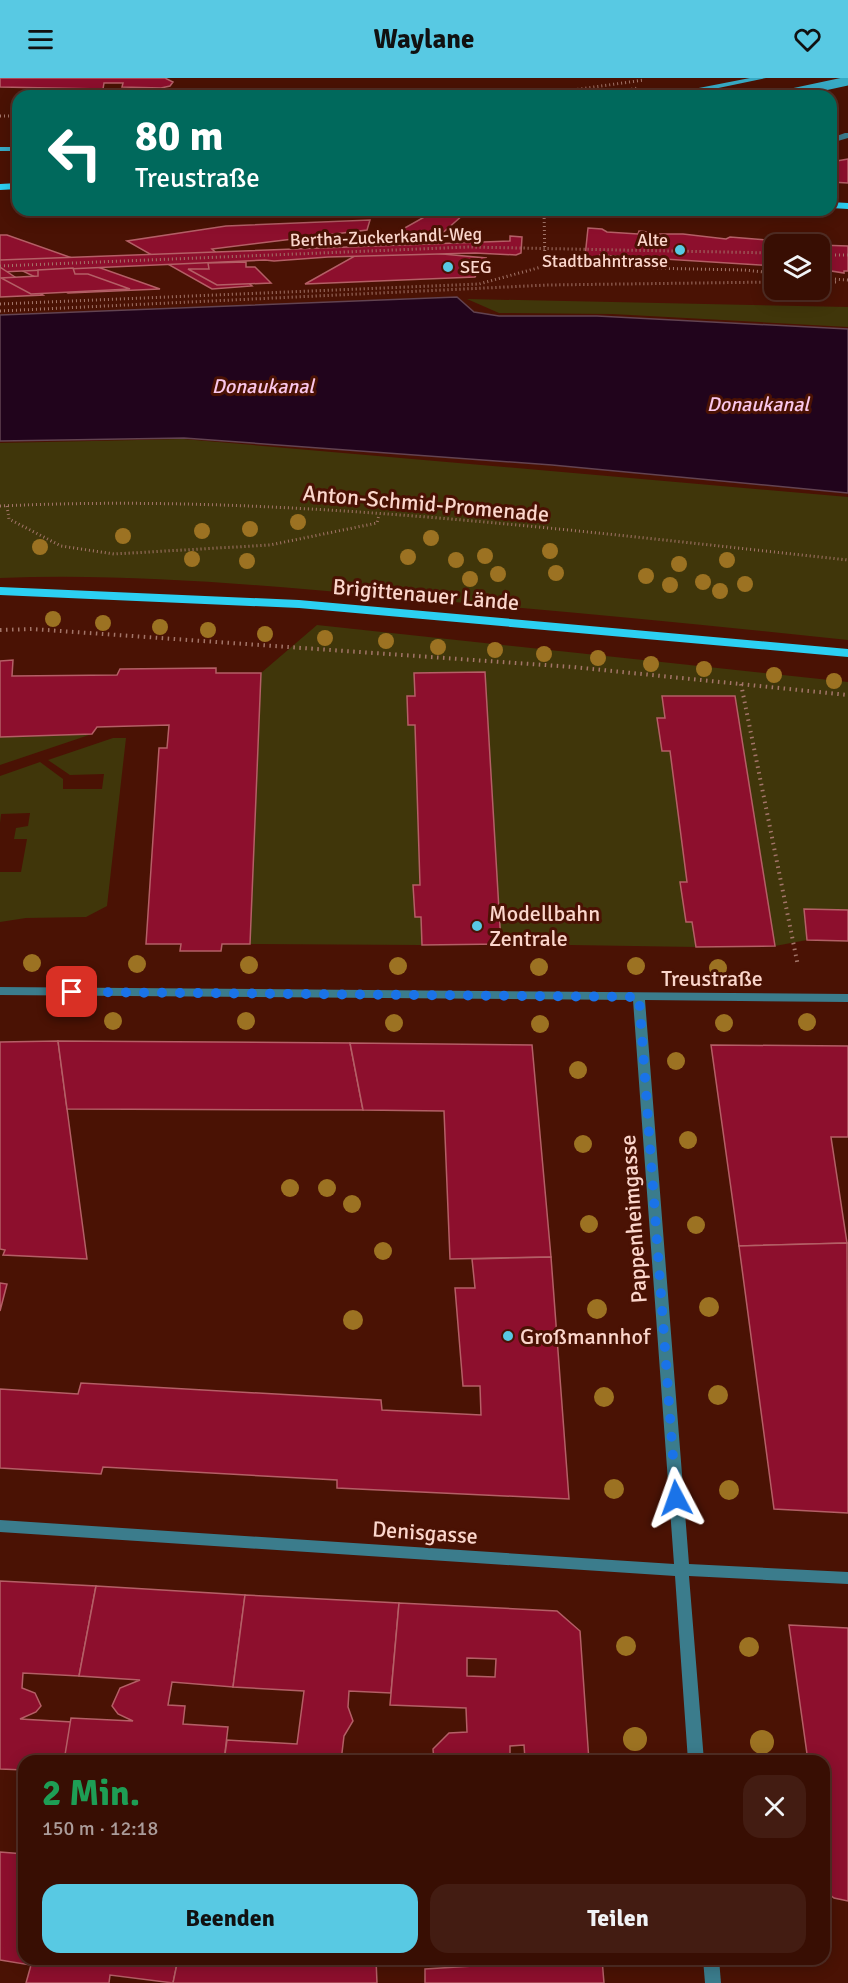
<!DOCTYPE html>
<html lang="de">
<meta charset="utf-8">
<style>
body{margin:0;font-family:Signika,sans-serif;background:#431c12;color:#f1f3f6;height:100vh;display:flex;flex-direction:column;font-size:22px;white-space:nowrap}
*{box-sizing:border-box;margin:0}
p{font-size:20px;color:#ab9c9a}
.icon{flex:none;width:33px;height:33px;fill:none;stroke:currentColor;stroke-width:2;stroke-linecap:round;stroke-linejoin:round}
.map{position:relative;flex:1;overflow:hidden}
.sheet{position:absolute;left:18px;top:1677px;width:812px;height:210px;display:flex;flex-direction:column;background:#380e03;border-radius:18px;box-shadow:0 3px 15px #0003,0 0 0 2px #522e25}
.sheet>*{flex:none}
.top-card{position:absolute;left:12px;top:12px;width:825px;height:126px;border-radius:18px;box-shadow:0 3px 15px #0003,0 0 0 2px #522e25;background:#00695c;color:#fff;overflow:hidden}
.controls{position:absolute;left:764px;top:156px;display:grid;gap:12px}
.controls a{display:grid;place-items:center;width:66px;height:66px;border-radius:12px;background:#380e03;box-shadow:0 3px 15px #0003,0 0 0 2px #522e25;font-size:30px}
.pin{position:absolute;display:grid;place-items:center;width:51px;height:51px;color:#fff;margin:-26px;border-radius:12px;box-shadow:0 3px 9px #0006}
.me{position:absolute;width:66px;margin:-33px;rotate:356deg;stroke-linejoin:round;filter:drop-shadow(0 0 4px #0008)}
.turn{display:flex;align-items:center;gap:21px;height:126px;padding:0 24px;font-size:27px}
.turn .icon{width:78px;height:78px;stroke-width:2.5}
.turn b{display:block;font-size:42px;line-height:51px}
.round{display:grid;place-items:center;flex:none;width:63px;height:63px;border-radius:18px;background:#431c12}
.headline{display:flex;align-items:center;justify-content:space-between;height:102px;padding:0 24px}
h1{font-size:36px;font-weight:700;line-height:45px;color:#1e9e55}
.cta{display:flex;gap:12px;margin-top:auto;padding:12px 24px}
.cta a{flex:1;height:69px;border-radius:18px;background:#58c9e3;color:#111;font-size:24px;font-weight:700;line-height:69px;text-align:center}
.cta a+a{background:#431c12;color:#f1f3f6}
header{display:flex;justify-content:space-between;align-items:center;height:78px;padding:0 24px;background:#58c9e3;color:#111;font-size:27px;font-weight:700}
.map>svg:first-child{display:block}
.green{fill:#40360a}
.water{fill:#21041c;stroke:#624351;stroke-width:1.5}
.building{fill:#8d0f2d;stroke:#b45f66;stroke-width:1.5;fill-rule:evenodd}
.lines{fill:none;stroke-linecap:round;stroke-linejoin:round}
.path-far1{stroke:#a37569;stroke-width:3;stroke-dasharray:1 3;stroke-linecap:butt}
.path{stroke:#a37569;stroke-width:4;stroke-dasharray:1.5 4.5;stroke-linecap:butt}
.service{fill:#3b7c8c;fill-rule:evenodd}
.minor{fill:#3b7c8c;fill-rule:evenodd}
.secondary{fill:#38abc5;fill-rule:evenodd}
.primary{fill:#2cd0f2;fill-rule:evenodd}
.path-bridge{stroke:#a37569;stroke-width:3;stroke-dasharray:1 3;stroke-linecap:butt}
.secondary-bridge{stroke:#38abc5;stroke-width:9}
.tree{fill:#9c7222}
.route{stroke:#1a73e8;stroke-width:10;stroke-dasharray:0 18}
.poi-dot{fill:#58c9e3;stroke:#4a1204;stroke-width:2}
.labels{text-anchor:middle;stroke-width:6;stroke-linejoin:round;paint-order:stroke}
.far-street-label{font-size:18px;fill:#fbd6cc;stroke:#4a1204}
.far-poi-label{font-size:18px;fill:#fbd6cc;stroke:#4a1204;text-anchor:end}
.far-water-label{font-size:20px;font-style:italic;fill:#fac7ec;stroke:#4a1204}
.street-label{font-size:22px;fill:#fbd6cc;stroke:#4a1204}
.poi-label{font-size:22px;fill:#fbd6cc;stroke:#4a1204;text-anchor:start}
</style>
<header><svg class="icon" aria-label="menu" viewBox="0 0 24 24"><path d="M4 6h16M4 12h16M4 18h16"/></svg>Waylane<svg class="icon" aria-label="heart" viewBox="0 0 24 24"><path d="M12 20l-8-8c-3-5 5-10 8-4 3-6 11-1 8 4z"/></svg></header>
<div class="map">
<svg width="848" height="1905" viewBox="0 0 848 1905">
<rect width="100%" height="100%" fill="#4a1204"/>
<g class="green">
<path d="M467 221 848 229V249L612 236 499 235Z"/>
<path d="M183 361 848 419V562C689 545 530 530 370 517 248 506 123 495 0 500V365Z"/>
<path d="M317 547 848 604V832L804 831 807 862 775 868 735 618H663L687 804H681L692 844 696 869 501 866 485 595 407 619 408 647H415L420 807H413L415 839H421L422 867 250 866 261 595Z"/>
<path d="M92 656 0 687V659Z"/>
<path d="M113 660H126L107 828 86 839 26 840 0 844V794H21L27 761H14L16 750 28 748 30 735 1 736 0 745V698L40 684 63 701V711H102L104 696 70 697 48 682Z"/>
</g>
<path class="water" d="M457 219 474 234 499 238H597L848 251V415L552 387 184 360 0 363V237Z"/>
<g class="building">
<path d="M0 0H165L173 4 170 8 161 10 122 9 123 5H104L103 11 0 9Z"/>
<path d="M848 81V105L831 104V84Z"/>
<path d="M463 137 421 174 486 180 475 199 305 206 426 138Z"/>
<path d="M370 142 367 152 212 171 252 208 212 211 127 163 226 148Z"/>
<path d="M588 150 602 151 607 154 638 156 639 153 648 154V156H683L726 161 730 159 813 166H774V188L600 177V180L585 179Z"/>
<path d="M0 157H7L160 211 68 215 0 182Z"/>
<path d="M510 158 522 159 521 175 516 177 475 175 328 179 274 183 265 182 0 194V182L510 163Z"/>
<path d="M819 167 848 168V193H844V195L819 191Z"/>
<path d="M246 184V189H255L271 205 217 207 188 191H209L208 185Z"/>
<path d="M0 189 15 199 43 217 0 219Z"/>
<path d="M73 190 75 196H88L130 211 31 216 1 200 38 198V192Z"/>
<path d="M13 582 12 598 117 597 120 591 216 590V595H261L250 866H222L221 873H180L181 866H146L159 670H167L169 647 97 649 92 656 0 659V583Z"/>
<path d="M485 594 501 866 422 867 421 839H415L413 807H420L415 647H408L407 618H415L414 595Z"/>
<path d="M662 618H735L775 868 696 869 692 844H686L680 804H687L670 673H662L657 640H665Z"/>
<path d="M804 831 848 832V863L807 862Z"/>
<path d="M58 963 87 1181 3 1177 5 1172 0 1171V964Z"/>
<path d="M58 963 350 965 363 1032 67 1031Z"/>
<path d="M350 965 532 967 551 1179 450 1181 444 1033 363 1032Z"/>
<path d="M711 967 848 968V1059H831L847 1165 739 1168Z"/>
<path d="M847 1165 848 1435 774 1431 739 1168Z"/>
<path d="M551 1179 569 1421 337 1410V1402L103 1389 101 1396 0 1390V1311L78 1316 81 1305 381 1322 382 1332 481 1337 480 1308H463L455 1210H475L472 1181Z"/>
<path d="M0 1205 7 1206 0 1233Z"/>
<path d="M0 1503 96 1508 79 1598 23 1595 22 1610 35 1615 41 1628 36 1634 20 1641 72 1644 64 1683H24V1692L0 1691Z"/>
<path d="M96 1508 245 1517 233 1609 172 1604 168 1627 185 1628 183 1646 228 1649 224 1683H64L71 1640 133 1643 118 1636 112 1628 120 1610 140 1602 79 1598Z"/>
<path d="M245 1517 399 1525 391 1615 349 1613 348 1629 353 1643 344 1658 341 1683H224L227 1662 297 1666 304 1613 233 1609Z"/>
<path d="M399 1525 557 1533 580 1553 589 1683H434L433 1671 449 1655 467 1654 466 1630 390 1627ZM467 1580 496 1581 495 1599 467 1598ZM524 1667 525 1681H510V1668Z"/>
<path d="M789 1547 848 1550V1823L834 1820 825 1813 824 1683H808Z"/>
<path d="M0 1774 24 1776V1881H178L173 1905 110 1897 109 1905H26L31 1887 0 1882Z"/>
<path d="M178 1881H376L377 1905H173Z"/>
<path d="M473 1881H602L604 1905H425V1891L473 1888Z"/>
</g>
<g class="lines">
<g class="path-far1">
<path d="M504 18H510"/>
<path d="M530 18 644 2"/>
<path d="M592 18 638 10"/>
<path d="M0 38H18"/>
<path d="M544 132 545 188 744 192 774 195"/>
<path d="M819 177H848"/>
<path d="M819 200 848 202"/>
<path d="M819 204H838"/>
<path d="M0 226 479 206 545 188"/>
<path d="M0 233 548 207 774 204"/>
<path d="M0 428C283 415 567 452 848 482"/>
<path d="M7 428 9 441 61 468 114 476 270 467 377 445 379 437"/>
</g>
<g class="path">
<path d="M0 552 32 551 573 589 848 617"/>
<path d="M741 606 798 888"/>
</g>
<path class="service" d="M845 55H848V60L831 65V60Z"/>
<g class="minor">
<path d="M0 909 848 916V924L645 922 689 1486 848 1494V1506L689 1498 704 1683H688L675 1498 0 1454V1442L674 1486 633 922 0 917Z"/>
<path d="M703 1881H719L721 1905H705Z"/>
</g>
<g class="secondary">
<path d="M750 0H766L680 18H664L668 16Z"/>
<rect x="0" y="69" width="18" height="4"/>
</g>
<g class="primary">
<path d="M18 105V111L0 112V106Z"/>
<path d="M831 124 848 125V131L831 130Z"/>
<path d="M0 509 299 522 848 571V579L299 530 0 517Z"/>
</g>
<path class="path-bridge" d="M0 188 468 169 774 175"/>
<path class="secondary-bridge" d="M778 18 848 3"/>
</g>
<g class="tree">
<circle cx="298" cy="444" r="8"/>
<circle cx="250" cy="451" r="8"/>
<circle cx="202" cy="453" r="8"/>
<circle cx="123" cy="458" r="8"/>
<circle cx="431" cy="460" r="8"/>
<circle cx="40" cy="469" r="8"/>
<circle cx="550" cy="473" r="8"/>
<circle cx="485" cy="478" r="8"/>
<circle cx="408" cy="479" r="8"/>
<circle cx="192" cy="481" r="8"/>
<circle cx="456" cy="482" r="8"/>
<circle cx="727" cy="482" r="8"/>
<circle cx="247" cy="483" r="8"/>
<circle cx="679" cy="486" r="8"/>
<circle cx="556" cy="495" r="8"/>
<circle cx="498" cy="496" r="8"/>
<circle cx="646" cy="498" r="8"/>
<circle cx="470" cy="501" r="8"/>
<circle cx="703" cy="504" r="8"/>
<circle cx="745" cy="506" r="8"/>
<circle cx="670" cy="507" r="8"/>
<circle cx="720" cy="513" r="8"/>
<circle cx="53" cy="541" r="8"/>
<circle cx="103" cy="545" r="8"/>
<circle cx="160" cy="549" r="8"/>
<circle cx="208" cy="552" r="8"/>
<circle cx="265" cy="556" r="8"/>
<circle cx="325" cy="560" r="8"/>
<circle cx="386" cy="563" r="8"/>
<circle cx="438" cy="569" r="8"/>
<circle cx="495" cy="572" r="8"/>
<circle cx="544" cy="576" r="8"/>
<circle cx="598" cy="580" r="8"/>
<circle cx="651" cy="586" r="8"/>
<circle cx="704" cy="591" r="8"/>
<circle cx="774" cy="597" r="8"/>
<circle cx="834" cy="603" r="8"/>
<circle cx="32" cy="885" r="9"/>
<circle cx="137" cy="886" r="9"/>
<circle cx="249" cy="887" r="9"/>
<circle cx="398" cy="888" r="9"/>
<circle cx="636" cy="888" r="9"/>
<circle cx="539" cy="889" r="9"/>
<circle cx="718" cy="890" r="9"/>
<circle cx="113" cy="943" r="9"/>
<circle cx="246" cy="943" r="9"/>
<circle cx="807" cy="944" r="9"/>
<circle cx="394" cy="945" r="9"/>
<circle cx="724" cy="945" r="9"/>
<circle cx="540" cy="946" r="9"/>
<circle cx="676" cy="983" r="9"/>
<circle cx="578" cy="992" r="9"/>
<circle cx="688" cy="1062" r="9"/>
<circle cx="583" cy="1066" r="9"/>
<circle cx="290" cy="1110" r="9"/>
<circle cx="327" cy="1110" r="9"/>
<circle cx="352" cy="1126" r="9"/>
<circle cx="589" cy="1146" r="9"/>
<circle cx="696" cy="1147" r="9"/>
<circle cx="383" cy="1173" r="9"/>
<circle cx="709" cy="1229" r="10"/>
<circle cx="597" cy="1231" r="10"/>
<circle cx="353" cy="1242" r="10"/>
<circle cx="718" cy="1317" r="10"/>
<circle cx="604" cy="1319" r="10"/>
<circle cx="614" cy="1411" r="10"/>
<circle cx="729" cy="1412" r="10"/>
<circle cx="626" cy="1568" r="10"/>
<circle cx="749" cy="1569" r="10"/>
<circle cx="635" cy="1661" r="12"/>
<circle cx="762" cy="1664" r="12"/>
</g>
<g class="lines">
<path class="route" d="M72 914 639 919 676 1420"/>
</g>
<g class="poi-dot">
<circle cx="680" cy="172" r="6"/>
<circle cx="448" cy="189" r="6"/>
<circle cx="477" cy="848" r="6"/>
<circle cx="508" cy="1258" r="6"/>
</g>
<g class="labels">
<g class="far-street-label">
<text transform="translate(386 159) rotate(-2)" y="6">Bertha-Zuckerkandl-Weg</text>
</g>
<g class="far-poi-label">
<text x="668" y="168">Alte<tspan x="668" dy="21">Stadtbahntrasse</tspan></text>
<text x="460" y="195" text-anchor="start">SEG</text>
</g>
<g class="far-water-label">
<text x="263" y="315">Donaukanal</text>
<text x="758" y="333">Donaukanal</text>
</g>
<g class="street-label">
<text transform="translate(426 425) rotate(5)" y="8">Anton-Schmid-Promenade</text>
<text transform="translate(426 516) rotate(5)" y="8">Brigittenauer Lände</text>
<text x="712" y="908">Treustraße</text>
<text transform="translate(633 1141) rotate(-94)" y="8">Pappenheimgasse</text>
<text transform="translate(425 1454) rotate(4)" y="8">Denisgasse</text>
</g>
<g class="poi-label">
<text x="489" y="843">Modellbahn<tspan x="489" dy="25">Zentrale</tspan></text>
<text x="520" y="1266">Großmannhof</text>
</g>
</g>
</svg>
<div class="controls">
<a><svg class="icon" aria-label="layers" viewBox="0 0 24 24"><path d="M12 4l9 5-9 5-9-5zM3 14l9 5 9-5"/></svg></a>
</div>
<div class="pin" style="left:72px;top:914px;background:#d93025"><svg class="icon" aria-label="arrive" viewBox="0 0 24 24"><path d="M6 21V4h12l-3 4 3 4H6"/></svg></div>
<svg class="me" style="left:676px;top:1420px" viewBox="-20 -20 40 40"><path d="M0-17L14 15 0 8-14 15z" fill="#1a73e8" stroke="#fff" stroke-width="4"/></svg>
<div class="top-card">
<div class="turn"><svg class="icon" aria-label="left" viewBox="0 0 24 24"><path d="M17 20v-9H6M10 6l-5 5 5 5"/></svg><div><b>80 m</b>Treustraße</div></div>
</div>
<section class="sheet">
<div class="headline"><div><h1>2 Min.</h1><p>150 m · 12:18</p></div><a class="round"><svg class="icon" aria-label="close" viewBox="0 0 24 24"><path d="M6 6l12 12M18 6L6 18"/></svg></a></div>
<div class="cta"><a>Beenden</a><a>Teilen</a></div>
</section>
</div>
